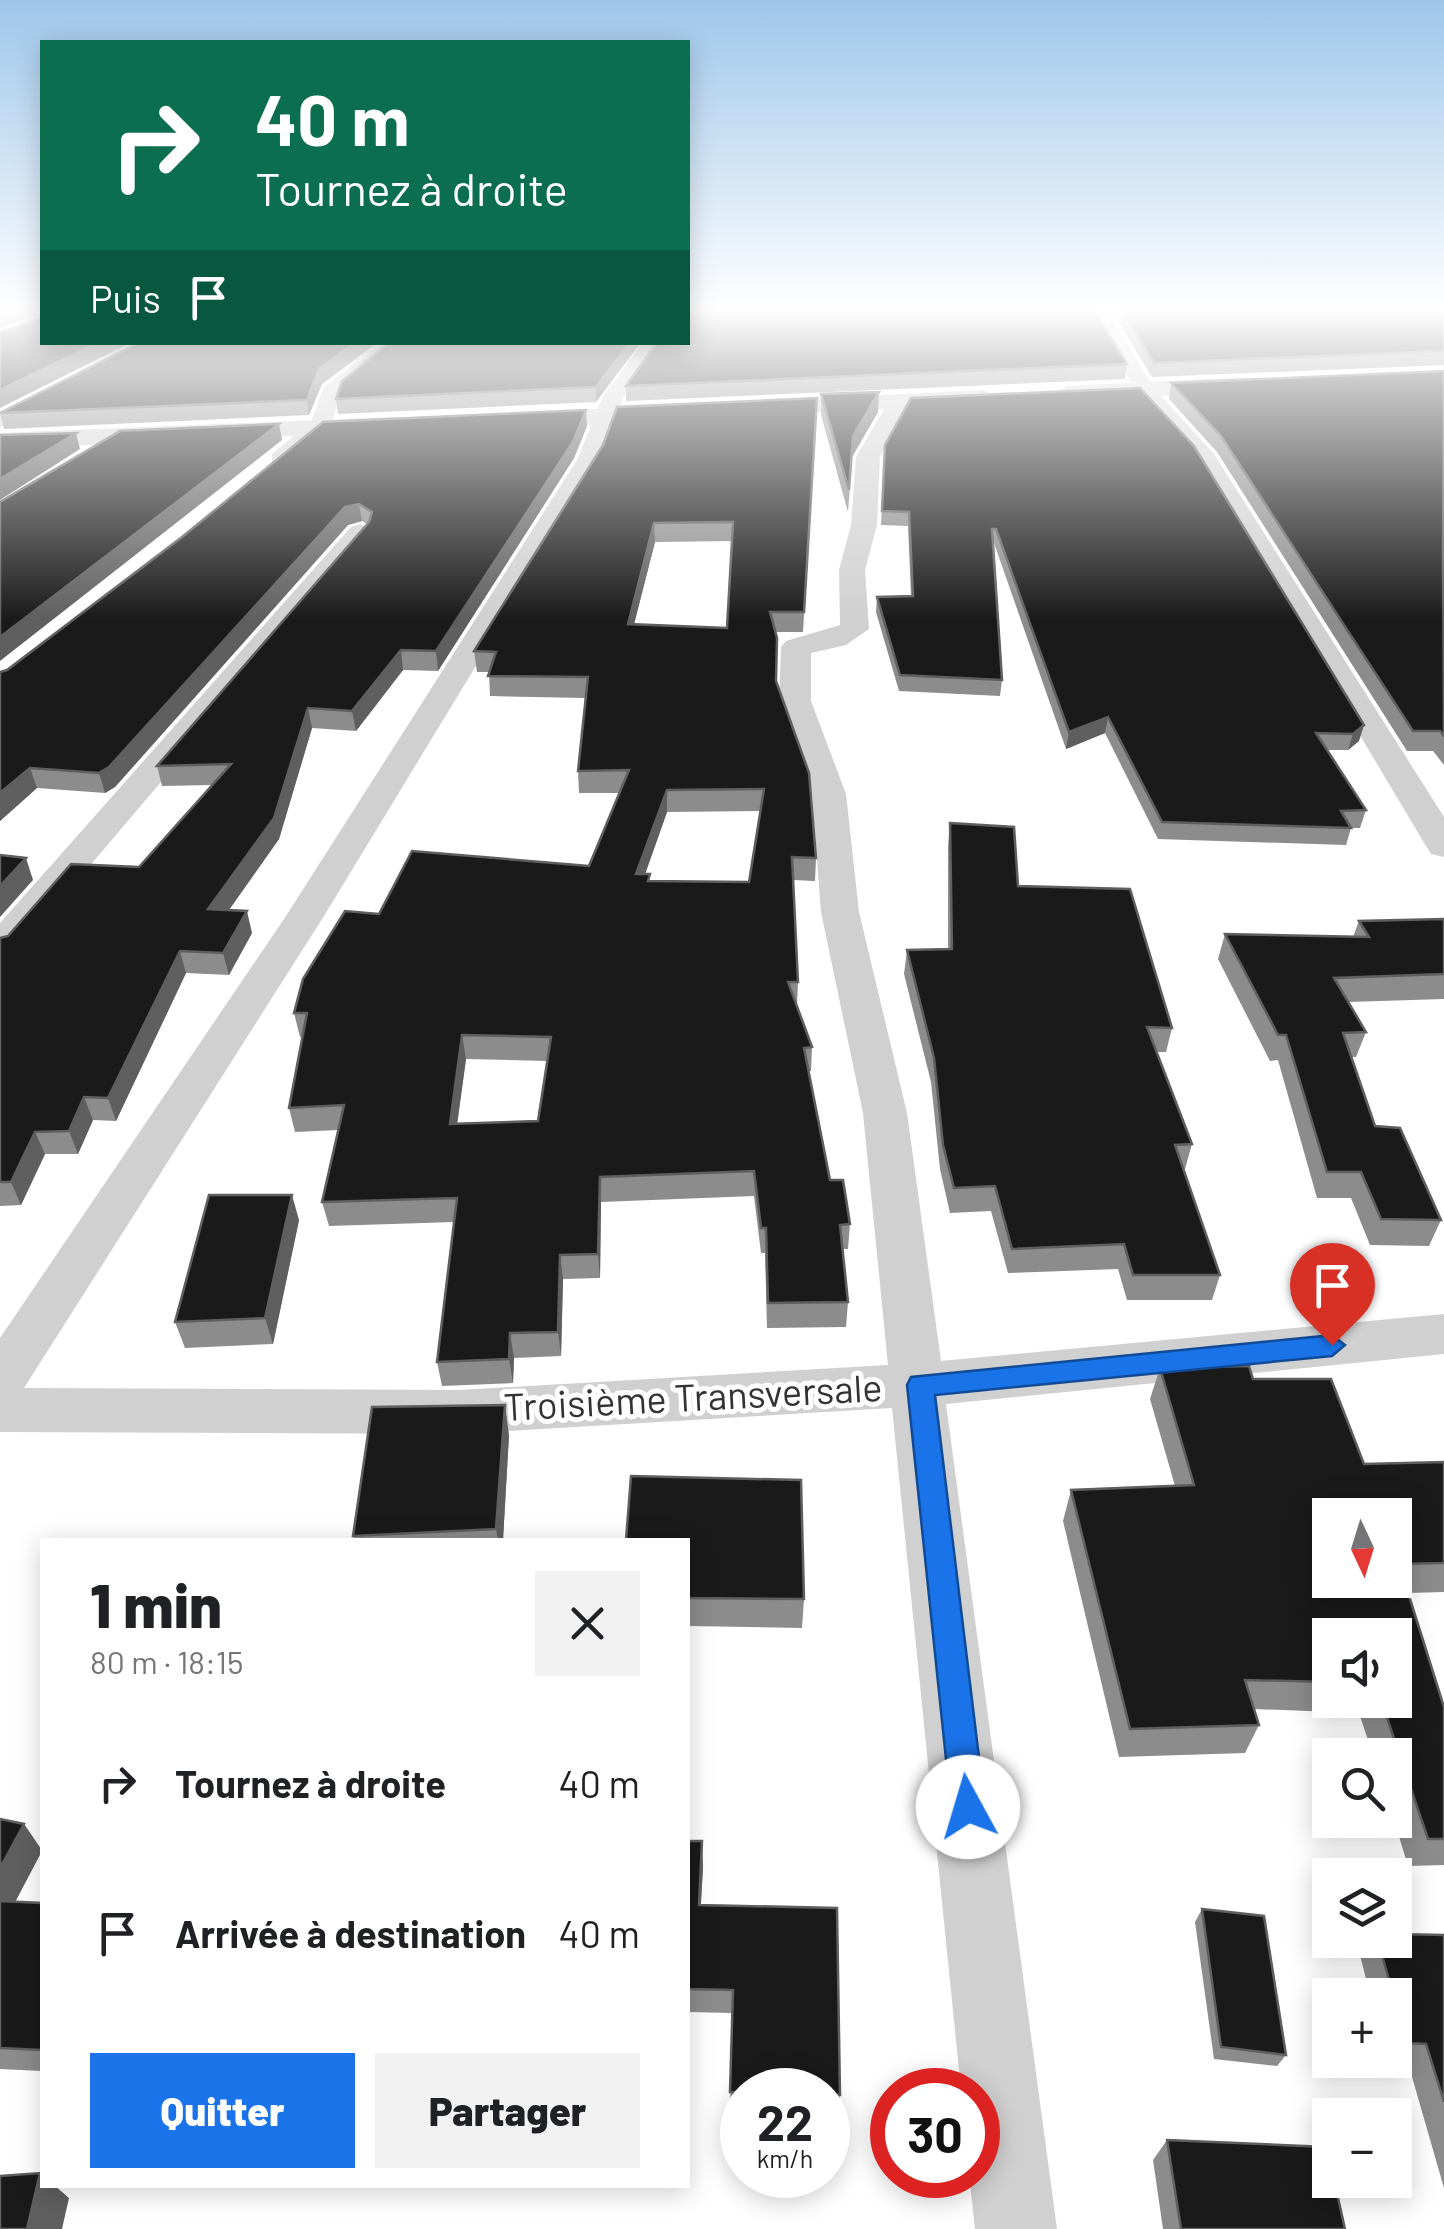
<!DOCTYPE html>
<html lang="fr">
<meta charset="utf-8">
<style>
body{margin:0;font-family:Barlow,sans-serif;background:#f2f2f2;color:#202124;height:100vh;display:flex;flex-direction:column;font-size:38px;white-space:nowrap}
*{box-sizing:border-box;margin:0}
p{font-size:32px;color:#757577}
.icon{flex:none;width:55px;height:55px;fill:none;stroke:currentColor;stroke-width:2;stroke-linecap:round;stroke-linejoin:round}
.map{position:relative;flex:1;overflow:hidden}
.details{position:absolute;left:40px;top:1538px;width:650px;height:650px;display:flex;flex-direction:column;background:#fff;border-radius:0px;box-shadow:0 5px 25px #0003}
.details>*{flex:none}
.top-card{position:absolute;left:40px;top:40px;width:650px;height:305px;border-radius:0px;box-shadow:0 5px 25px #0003;background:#0b6e4f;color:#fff;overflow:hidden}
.needle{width:65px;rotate:176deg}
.buttons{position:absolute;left:1312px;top:1498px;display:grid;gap:20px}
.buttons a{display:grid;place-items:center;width:100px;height:100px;border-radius:0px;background:#fff;box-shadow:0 5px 25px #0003;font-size:50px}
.speed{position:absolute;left:720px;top:2068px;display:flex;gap:20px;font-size:50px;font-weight:700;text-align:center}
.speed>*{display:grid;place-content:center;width:130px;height:130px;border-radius:50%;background:#fff;box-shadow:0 5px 25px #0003;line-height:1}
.speed small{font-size:25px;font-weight:400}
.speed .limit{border:15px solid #d22;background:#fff;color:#111}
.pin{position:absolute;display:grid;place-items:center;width:85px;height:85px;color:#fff;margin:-102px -42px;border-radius:50% 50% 50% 0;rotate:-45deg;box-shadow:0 0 10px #0007}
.pin .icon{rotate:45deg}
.me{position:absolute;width:110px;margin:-55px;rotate:354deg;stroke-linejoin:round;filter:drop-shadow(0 0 8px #0008)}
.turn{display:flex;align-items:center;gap:35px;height:210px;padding:0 50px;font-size:45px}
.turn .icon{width:130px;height:130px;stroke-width:2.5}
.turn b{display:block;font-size:70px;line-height:85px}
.then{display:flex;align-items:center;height:95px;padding:0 50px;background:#0003;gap:20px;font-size:38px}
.round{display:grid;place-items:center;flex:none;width:105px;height:105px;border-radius:0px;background:#f2f2f2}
.overview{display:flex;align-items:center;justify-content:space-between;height:170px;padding:0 50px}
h1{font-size:60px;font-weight:800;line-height:75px}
.action{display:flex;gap:20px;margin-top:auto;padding:20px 50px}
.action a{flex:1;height:115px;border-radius:0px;background:#1a73e8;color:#fff;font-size:40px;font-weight:800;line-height:115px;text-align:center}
.action a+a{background:#f2f2f2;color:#202124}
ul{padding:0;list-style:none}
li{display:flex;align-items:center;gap:30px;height:150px;padding:0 50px}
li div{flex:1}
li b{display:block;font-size:38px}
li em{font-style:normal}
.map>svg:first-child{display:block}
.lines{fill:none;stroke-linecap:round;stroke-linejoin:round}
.minor{fill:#d0d0d0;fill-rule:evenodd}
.tertiary{fill:#d0d0d0;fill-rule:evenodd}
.wall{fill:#8c8c8c;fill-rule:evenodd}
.shaded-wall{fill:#5f5f5f}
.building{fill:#1a1a1a;stroke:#5f5f5f;stroke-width:2.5;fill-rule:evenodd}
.route{fill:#1a73e8;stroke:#114b97;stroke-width:2.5}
.labels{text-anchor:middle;stroke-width:10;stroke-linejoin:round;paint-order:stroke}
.near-street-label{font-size:38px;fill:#333;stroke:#fff}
</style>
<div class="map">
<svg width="1444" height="2229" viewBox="0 0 1444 2229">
<rect width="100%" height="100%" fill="#fff"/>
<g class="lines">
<g class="minor">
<path d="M1088 308H1106L1153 387 1214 454 1444 817V857L1431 854 1426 846 1194 457 1138 394Z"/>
<path d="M142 342H167L0 427V412Z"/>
<path d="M384 342H406L341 394 329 430 288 464H272V454L311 422 324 387Z"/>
<path d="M644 342H664L624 396 601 460 324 916 24 1388 460 1390 888 1365 863 1113 821 912 812 794 779 701 781 647 786 641 840 625 839 570 851 525 856 457 891 397H907L910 402 880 457 877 525 865 570 869 629 846 645 811 653V701L846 794 859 912 907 1113 941 1361 1444 1314V1354L946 1404 1057 2229H975L969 2175H978V2090H961L892 1408 460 1434 0 1432V1338L286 916 577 460 603 396Z"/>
<path d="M360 524 373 532 369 537 14 955 0 959V923L351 527Z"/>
</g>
<g class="tertiary">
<path d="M1246 377 1259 385 1255 390 1067 402 1054 394 1067 386Z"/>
<path d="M982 390 991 393 995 398 991 403 513 429 500 421 513 413Z"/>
<path d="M392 417 402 419 405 425 402 431 0 449V433Z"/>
</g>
</g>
<g class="wall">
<path d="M1110 308H1444V365L1152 377Z"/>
<path d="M140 342H378L322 384 309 415 4 429 0 413Z"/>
<path d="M390 342H641L596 402 338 414 336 399Z"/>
<path d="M1127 364 1125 379 626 401V386Z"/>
<path d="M1444 371V765L1433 751H1407L1217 452 1169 399 1171 383Z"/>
<path d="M1140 388 1359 741 1348 750H1327L1366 810 1360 828H1351L1346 845 1158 839 1105 733 1066 749 994 543 1002 680 1000 696 899 691 876 612 877 597 911 596 908 526 881 525 885 445Z"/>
<path d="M879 392 878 412 852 457 848 512 821 415V394Z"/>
<path d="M817 398 803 632H776V682L816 858 815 881 793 880 798 982 797 1006 812 1047 811 1071H808L830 1180 850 1224 848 1249H843L848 1302 846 1327 767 1328 765 1253H761L754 1196 601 1202 600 1278 563 1279 561 1356 514 1358 513 1383 442 1386 437 1362 454 1222 329 1226 322 1202 338 1130 295 1132 289 1108 302 1037H300L294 1013 379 914 589 866 620 793H579L578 771 585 698 490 696 489 672H477L474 651ZM732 541 727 628 634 624 655 542ZM761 811 749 882 650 881 645 874 667 812ZM466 1059 547 1061 538 1121 457 1123Z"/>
<path d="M587 426 574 458 438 671 403 670 356 731 312 728 279 839 229 910 252 933 229 975 186 973 116 1121 93 1120 78 1154H45L21 1205 0 1206V938L8 936 139 867 212 785 162 786 157 766 367 524 362 521 348 525 115 787 105 793 37 788 0 821 7 670 182 537Z"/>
<path d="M950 823 1172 1028 1166 1052H1157L1192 1144 1185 1169H1184L1220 1275 1212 1300H1127L1118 1269 1008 1273 991 1211 950 1213 940 1169 931 1082 904 974 907 950 948 949V846Z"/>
<path d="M1444 919V999L1348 1002 1366 1032 1356 1057H1352L1375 1126 1441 1220 1429 1246 1370 1245 1351 1198H1317L1278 1060 1270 1061 1218 959 1225 934 1353 937 1359 921Z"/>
<path d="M299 1220 273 1344 185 1348 175 1322Z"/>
<path d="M1160 1368 1253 1379 1364 1464 1444 1462V1592L1408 1593 1444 1707V1865L1408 1866 1394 1820H1395V1755H1373L1359 1713 1254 1709 1259 1725 1245 1753 1119 1757 1063 1521 1071 1490 1175 1486 1150 1399ZM1330 1635 1395 1700H1330Z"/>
<path d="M509 1435 503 1540H354L353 1536Z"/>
<path d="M688 1540 804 1599 802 1628 688 1626Z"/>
<path d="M0 1819 24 1824 42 1850 15 1902 42 1903V2071L0 2069Z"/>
<path d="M688 1841 703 1867 701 1905 840 2095 837 2116 828 2115V2090H742V2113H730L732 2013 688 2012Z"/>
<path d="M1202 1909 1286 2055 1277 2066 1214 2059 1195 1922Z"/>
<path d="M1444 1935V2188L1408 2063H1388L1387 2060H1395V1995H1370L1360 1955 1372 1940H1395Z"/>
<path d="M1167 2140 1345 2229H1163L1153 2160Z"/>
</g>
<g class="shaded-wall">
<path d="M16 308H42V313L0 328V313Z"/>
<path d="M100 342H132L0 408V390Z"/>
<path d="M356 342H378L322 384 309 415 307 400 319 369Z"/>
<path d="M630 342H641L596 402V387Z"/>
<path d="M879 392 878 412 852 457 848 512 853 436Z"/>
<path d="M586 410 587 426 574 458 438 671 436 651Z"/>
<path d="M279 424 282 440 0 661V637Z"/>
<path d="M76 433 80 449 0 500V479Z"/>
<path d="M359 504 362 521 348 525 115 787 105 793 99 773 345 507Z"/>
<path d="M654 523 655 542 629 644 628 624Z"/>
<path d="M401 650 403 670 356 731 352 711Z"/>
<path d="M308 708 312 728 279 839 214 931 208 909Z"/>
<path d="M1108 717 1105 733 1066 749 1069 732Z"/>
<path d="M1364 725 1359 741 1348 750 1353 734Z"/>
<path d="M30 768 37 788 0 821V793Z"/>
<path d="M667 790V812L637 897 636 874Z"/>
<path d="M26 858 33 880 0 917V886Z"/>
<path d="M247 911 252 933 229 975 223 953Z"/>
<path d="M180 951 186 973 116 1121 108 1098Z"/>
<path d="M462 1035 466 1059 454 1148 450 1124Z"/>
<path d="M84 1097 93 1120 78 1154 69 1131Z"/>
<path d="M35 1132 45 1154 21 1205 11 1182Z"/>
<path d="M600 1177 601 1202 600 1278 598 1254Z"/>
<path d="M292 1195 299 1220 273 1344 265 1318Z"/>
<path d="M560 1255 563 1279 561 1356 558 1332Z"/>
<path d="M510 1333 514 1358 513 1383 509 1359Z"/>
<path d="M505 1405 509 1435 503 1540H498L496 1529Z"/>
<path d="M24 1824 42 1851 3 1925 0 1922V1868Z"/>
<path d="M702 1841 703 1867 699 1930V1905Z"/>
<path d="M40 2173 42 2175V2185H54L69 2198 62 2229H27Z"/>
</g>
<g class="building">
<path d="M0 308H16L0 313Z"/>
<path d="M40 308H42V342H100L0 390V332L40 318Z"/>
<path d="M688 308H1093L1127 364 626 386 657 342H688Z"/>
<path d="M1120 308H1444V351L1154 363Z"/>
<path d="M140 342H356L319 369 307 400 0 413Z"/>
<path d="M390 342H630L596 387 336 399 342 381Z"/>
<path d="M1444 371 1443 563 1444 736 1440 731H1413L1221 436 1171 383Z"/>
<path d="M1140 388 1194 446 1364 725 1353 734 1316 733 1366 810 1341 811 1351 828 1162 822 1108 717 1069 732 996 529H992L1002 680 900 675 877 597 913 596 909 512 882 511 885 445 911 398Z"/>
<path d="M879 392 853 436 849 490 821 394Z"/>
<path d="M817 398 804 612H770L777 638 776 681 809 773 816 858 792 857 798 982H788L812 1047 804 1048 830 1180H843L850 1224 840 1225 848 1302 768 1303 766 1228H761L754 1171 600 1177 598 1254 560 1255 558 1332 510 1333 509 1359 437 1362 457 1198 322 1202 344 1105 289 1108 307 1013H294L303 979 345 911 379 914 412 851 589 866 629 770 578 771 588 677 488 676 496 652 474 651 603 445 617 407ZM733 522 727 628 628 624 654 523ZM764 789 749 882 648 881 650 874H636L667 790ZM462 1035 551 1037 538 1121 450 1124Z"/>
<path d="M586 410 573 442 436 651 401 650 352 711 308 708 274 818 208 909 247 911 223 953 180 951 108 1098 84 1097 69 1131 35 1132 11 1182H0V938L8 936 71 864 139 867 231 764 157 766 369 522 372 512 359 504 345 507 109 767 99 773 30 768 0 793V672L7 670 182 537 323 422Z"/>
<path d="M279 424 0 637V502L120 431Z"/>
<path d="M76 433 0 479V435Z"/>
<path d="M950 823 1014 827 1018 886 1130 889 1172 1028 1147 1027 1192 1144 1175 1145 1220 1275H1133L1124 1244 1012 1249 995 1186 954 1188 943 1145 934 1058 907 950 952 949Z"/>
<path d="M0 855 26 858 0 886Z"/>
<path d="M1444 919V974L1334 978 1366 1032 1343 1033 1375 1126 1400 1128 1441 1220 1381 1219 1361 1172H1327L1286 1035H1278L1225 934 1369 937 1359 921Z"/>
<path d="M209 1195H292L265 1318 175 1322Z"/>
<path d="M1249 1366 1253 1379H1331L1364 1464 1444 1462V1563L1399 1564 1444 1707V1839H1428L1381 1700H1395V1635H1330V1682L1245 1680 1259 1725 1130 1729 1071 1490 1194 1485 1160 1368ZM1330 1515H1395V1580H1330Z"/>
<path d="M505 1405 496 1529 353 1536 372 1407Z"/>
<path d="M631 1476 801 1480 804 1599 688 1598V1540H626Z"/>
<path d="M0 1819 24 1824 0 1868Z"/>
<path d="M688 1841H702L699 1905 837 1908 840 2095 828 2094V2090H742V2092H730L733 1990 688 1989Z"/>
<path d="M0 1901 42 1903V2050L0 2048Z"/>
<path d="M1202 1909 1264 1916 1286 2055 1221 2047Z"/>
<path d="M1395 1934 1444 1935V2102L1426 2044 1407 2043 1395 2002V1995H1393L1378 1940H1395Z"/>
<path d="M1167 2140 1326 2147 1330 2164V2180H1334L1345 2229H1181Z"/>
<path d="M40 2173 27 2229H0V2176Z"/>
</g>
<linearGradient id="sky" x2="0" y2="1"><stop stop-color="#9ec6ea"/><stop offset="0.5" stop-color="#fff"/><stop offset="1" stop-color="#fff" stop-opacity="0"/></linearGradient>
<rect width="1444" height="620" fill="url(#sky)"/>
<path class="route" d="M1332 1335 1345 1345 1332 1356 935 1395 985 1807 980 1819 968 1824 956 1819 951 1807 907 1385 911 1377Z"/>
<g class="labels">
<g class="near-street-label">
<text transform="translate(693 1398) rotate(-3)" y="13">Troisième Transversale</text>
</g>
</g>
</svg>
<div class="buttons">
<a><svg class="needle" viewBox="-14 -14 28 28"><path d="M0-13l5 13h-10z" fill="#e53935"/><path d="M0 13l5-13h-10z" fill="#757577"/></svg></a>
<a><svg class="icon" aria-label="sound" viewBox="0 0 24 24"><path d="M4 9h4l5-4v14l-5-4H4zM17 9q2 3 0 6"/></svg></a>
<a><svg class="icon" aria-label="search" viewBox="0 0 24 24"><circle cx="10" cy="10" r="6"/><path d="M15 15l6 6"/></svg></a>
<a><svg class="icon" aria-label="layers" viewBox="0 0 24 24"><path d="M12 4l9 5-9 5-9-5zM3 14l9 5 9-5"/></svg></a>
<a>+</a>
<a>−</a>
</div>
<div class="speed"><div>22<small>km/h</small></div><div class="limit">30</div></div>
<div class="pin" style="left:1332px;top:1345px;background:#d93025"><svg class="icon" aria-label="arrive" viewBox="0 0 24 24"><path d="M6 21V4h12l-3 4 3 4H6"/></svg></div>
<svg class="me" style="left:968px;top:1807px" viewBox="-20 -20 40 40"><circle r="19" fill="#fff"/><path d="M0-13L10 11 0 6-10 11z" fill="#1a73e8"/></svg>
<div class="top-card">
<div class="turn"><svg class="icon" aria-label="right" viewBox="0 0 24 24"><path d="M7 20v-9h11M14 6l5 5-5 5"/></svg><div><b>40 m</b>Tournez à droite</div></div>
<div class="then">Puis<svg class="icon" aria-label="arrive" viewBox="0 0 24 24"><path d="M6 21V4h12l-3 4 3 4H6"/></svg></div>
</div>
<section class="details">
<div class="overview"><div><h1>1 min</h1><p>80 m · 18:15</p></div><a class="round"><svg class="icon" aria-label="close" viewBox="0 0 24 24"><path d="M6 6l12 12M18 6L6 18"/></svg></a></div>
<ul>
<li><svg class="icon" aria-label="right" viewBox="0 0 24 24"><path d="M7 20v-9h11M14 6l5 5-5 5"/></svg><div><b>Tournez à droite</b></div><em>40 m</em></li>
<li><svg class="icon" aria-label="arrive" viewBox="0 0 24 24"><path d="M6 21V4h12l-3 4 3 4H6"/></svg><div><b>Arrivée à destination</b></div><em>40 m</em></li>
</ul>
<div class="action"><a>Quitter</a><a>Partager</a></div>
</section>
</div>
